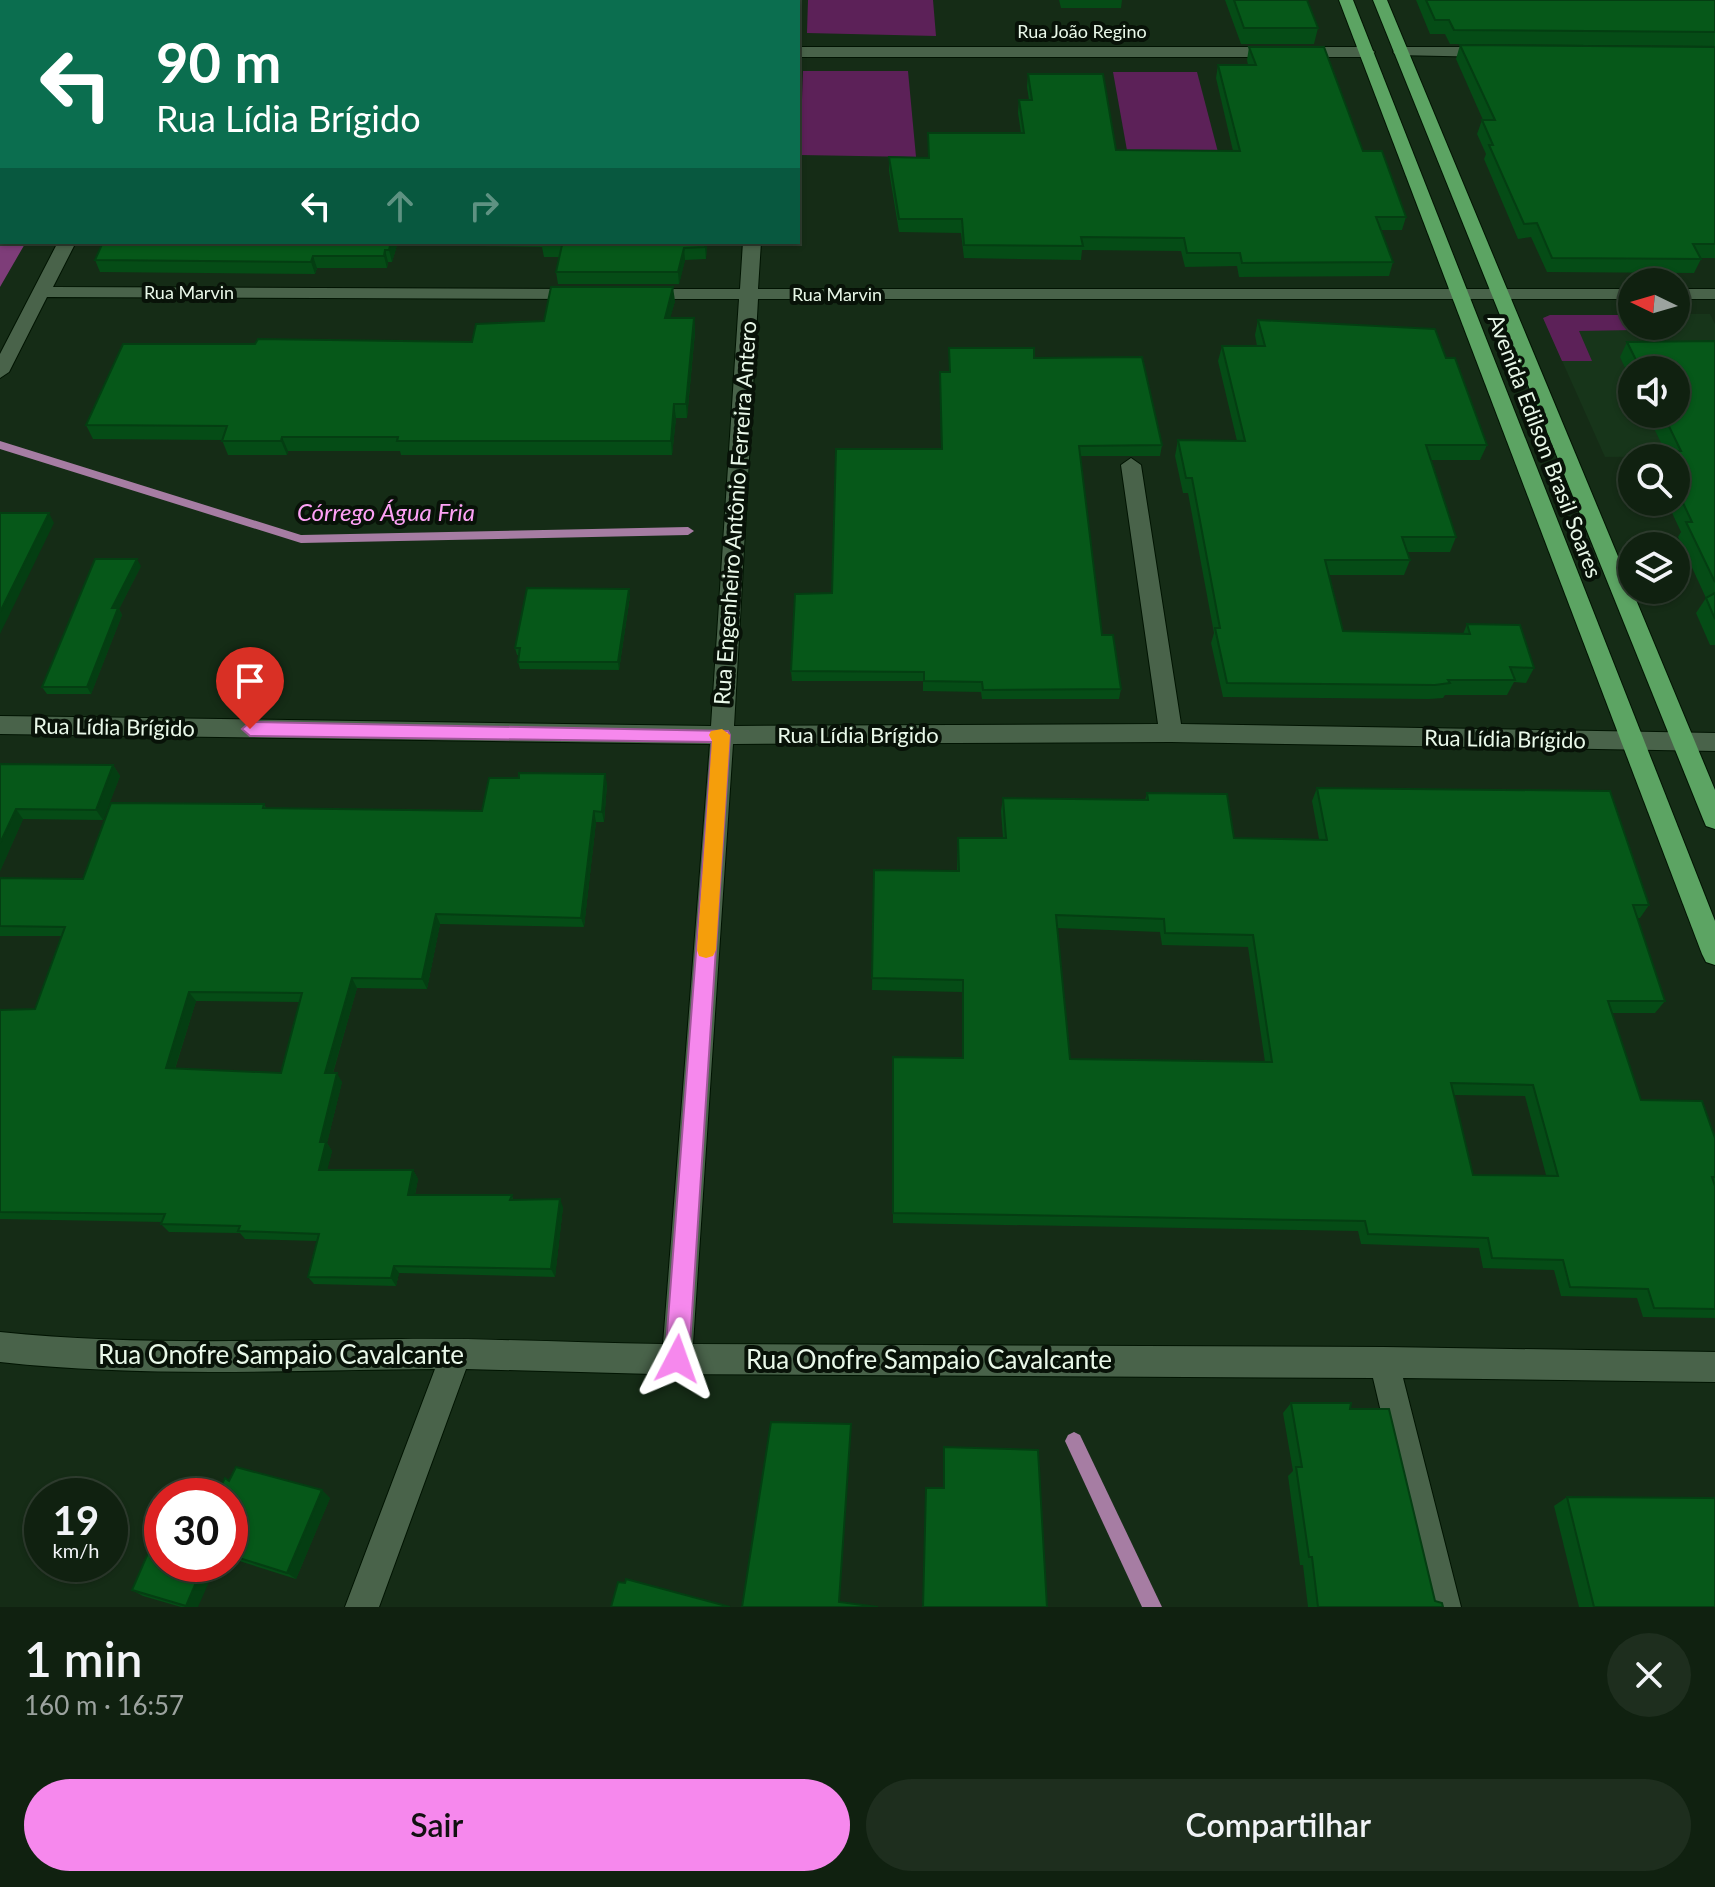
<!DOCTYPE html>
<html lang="pt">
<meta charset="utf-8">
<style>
body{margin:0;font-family:Lato,sans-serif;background:#1e2e1e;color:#f1f3f6;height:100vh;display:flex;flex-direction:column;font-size:30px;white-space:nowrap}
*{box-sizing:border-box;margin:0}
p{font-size:26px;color:#9ca39f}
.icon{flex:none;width:44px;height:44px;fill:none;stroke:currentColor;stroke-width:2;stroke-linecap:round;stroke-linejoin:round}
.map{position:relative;height:1607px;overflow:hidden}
.sheet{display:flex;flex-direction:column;background:#102110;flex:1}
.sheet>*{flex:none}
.hud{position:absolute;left:0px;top:0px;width:800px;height:244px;box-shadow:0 2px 6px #0004,0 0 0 2px #303e30;background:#0b6e4f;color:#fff;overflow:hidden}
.needle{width:52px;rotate:275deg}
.buttons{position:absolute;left:1618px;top:268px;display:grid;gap:16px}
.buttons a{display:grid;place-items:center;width:72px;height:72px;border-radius:50%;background:#102110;box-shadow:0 2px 6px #0004,0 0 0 2px #303e30;font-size:40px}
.speed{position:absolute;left:24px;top:1478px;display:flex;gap:16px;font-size:40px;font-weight:700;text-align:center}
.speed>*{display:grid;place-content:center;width:104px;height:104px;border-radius:50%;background:#102110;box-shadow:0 2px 6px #0004,0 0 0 2px #303e30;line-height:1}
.speed small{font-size:20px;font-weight:400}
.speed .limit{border:12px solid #d22;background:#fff;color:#111}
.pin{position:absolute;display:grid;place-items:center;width:68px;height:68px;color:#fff;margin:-82px -34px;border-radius:50% 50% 50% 0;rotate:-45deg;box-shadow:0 0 8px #0007}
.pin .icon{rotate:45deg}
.me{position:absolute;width:88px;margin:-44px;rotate:4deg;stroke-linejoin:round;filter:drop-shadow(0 0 6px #0008)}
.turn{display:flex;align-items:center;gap:28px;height:168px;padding:0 24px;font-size:36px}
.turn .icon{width:104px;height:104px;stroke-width:2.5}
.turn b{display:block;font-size:56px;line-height:68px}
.lanes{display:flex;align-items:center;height:76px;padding:0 24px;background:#0003;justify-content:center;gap:40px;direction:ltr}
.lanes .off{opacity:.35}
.round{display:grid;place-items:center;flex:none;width:84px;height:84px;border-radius:42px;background:#1e2e1e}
.head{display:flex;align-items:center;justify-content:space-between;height:136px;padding:0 24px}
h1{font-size:48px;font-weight:600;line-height:60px}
.action{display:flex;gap:16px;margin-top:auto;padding:16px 24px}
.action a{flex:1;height:92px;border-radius:48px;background:#f688ed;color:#111;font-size:32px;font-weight:600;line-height:92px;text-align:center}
.action a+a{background:#1e2e1e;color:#f1f3f6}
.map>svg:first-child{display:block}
.built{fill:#17351a;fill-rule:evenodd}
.green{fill:#5c2158}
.forest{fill:#7e3d79}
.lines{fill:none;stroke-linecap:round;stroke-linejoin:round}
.stream{fill:#a67da3;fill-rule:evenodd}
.minor-casing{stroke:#011402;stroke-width:2}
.major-casing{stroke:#011402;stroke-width:2}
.minor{fill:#49634a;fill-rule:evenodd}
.major{fill:#5ca463;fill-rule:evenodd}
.wall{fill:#054c16;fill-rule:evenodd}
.shaded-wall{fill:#043e12}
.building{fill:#065819;stroke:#043e12;stroke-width:2;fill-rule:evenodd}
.route{fill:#f688ed;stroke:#a0589a;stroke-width:2}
.slow{fill:#f59e0b}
.labels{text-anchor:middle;stroke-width:8;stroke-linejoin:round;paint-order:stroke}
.far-street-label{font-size:18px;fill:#e9f8e9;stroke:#081208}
.street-label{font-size:22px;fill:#e9f8e9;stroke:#081208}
.water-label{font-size:24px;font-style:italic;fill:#fea2f6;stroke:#081208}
.near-street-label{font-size:26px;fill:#e9f8e9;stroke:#081208}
</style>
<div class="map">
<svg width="1715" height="1607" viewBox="0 0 1715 1607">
<rect width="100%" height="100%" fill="#152c16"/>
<path class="built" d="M1676 314H1710L1715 324V456L1605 457 1543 318 1550 315H1632V326H1676ZM1632 370H1676V414H1632Z"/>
<g class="green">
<path d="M808 0H933L936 36 807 33Z"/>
<path d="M803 71H908L916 157 800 155Z"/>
<path d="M1113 72H1197L1219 156H1128Z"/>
<path d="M1550 315H1626L1634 330 1579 331 1592 361H1562L1543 318Z"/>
</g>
<path class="forest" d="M0 0H163L2 2V242H26L0 287Z"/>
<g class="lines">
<g class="stream">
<path d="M0 441 301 535 688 527 694 531 688 535 301 543 0 449Z"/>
<path d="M1074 1432 1080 1435 1162 1607H1142L1065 1441 1068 1435Z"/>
</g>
<defs>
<g id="minor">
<rect x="762" y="0" width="14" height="2"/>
<path d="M798 47H1367L1375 52 1367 57H798Z"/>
<path d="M1401 47H1490L1498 52 1490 57 1396 55 1393 52Z"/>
<path d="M58 242H76L53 287 583 289 592 294 583 299 47 297 9 372 0 378V354Z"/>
<path d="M743 242H761L758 289H1632V299H758L734 726 1158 724 1121 465 1131 458 1141 465 1181 724 1715 733V751L1171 742 733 744 693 1344 1384 1347 1715 1352V1382L1403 1378 1461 1607H1427L1373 1378 653 1374 466 1369 379 1607H345L435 1369C289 1370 145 1378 0 1362V1332C134 1346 267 1340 401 1339 489 1338 576 1343 663 1344L710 744 0 734V716L711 726 739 299H644L635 294 644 289H740Z"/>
<rect x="1676" y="289" width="39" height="10"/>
</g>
<g id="major">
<path d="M1339 0H1353L1715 921V965L1706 962 1702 954Z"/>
<path d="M1373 0H1387L1715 790V829L1706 826 1703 819Z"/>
</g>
</defs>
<use href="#minor" class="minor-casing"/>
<use href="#major" class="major-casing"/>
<use href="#minor" class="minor"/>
<use href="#major" class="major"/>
</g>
<g class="wall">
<path d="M1059 0H1122L1121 8H1061Z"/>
<path d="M1225 0H1307L1318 28 1314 44H1241Z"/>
<path d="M1416 0H1715V46L1450 44 1445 34H1430Z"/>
<path d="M1460 45 1715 47V258H1701V259L1694 273 1547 272 1531 237 1518 239 1484 159 1486 154 1477 134 1482 120H1483L1456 59Z"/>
<path d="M1249 47 1363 151 1406 217 1402 230H1381L1393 262 1389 276 1239 277 1237 266 1185 267 1181 251 1082 250 1081 260 964 258 961 233 899 232 889 171V157L928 158V133H1021L1018 113 1019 100H1029L1027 87 1028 74 1116 150 1233 151 1216 78 1218 65H1248L1247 60Z"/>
<path d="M398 242 392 262H388L387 268H317L315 274 100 272 95 260Z"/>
<path d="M474 242H707L706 259 685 260 679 284H558L556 272 559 257H544L542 247 475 246Z"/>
<path d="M675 301 670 318H694L695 332 687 418H676L672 455H401L400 451H288L287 455H228L222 440 93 439 86 425 255 344 472 342 544 321Z"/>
<path d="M1258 320 1446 358 1487 445 1480 460H1431L1456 537 1450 552H1407L1410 560 1404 575H1329L1343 631 1463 634 1467 624 1534 668 1526 683 1514 682 1507 695H1445L1443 698 1429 699 1223 697 1211 643 1214 633 1188 493H1183L1175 456 1178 440 1237 441 1218 361 1222 346H1257L1255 335Z"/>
<path d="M1715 341V645H1710L1696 613 1706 598 1678 537 1681 532 1667 502H1676V458H1654L1658 451H1665L1647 414H1676V370H1632V383L1620 357 1627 342Z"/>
<path d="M949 348 1034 358 1162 445 1160 456H1080L1102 635 1121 689 1119 699H982L981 692 923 691V681H792L791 671 832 593 941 449 940 372H949Z"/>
<path d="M141 566 119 609 122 615 91 694H47L42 687Z"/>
<path d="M630 596 619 670 520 669 518 662 519 655H517L515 648Z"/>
<path d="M0 764 113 765 120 776 103 820 23 819 0 871Z"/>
<path d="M607 784 604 822H596L584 927 440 924 427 989 357 988 333 1073 342 1082 327 1143 332 1151 327 1170H413L418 1179 415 1195H512L513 1200 563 1207 555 1277 399 1273 396 1286 314 1284 308 1277 317 1241 245 1239 240 1233 169 1232 161 1224 162 1222 0 1219V1010L35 1009 62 936H0V878L83 879 264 804 266 808 482 811ZM196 1001 300 1002 281 1073 175 1069Z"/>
<path d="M1317 788 1649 905 1640 918H1637L1665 1001 1655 1013H1612L1641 1100 1715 1138V1318L1643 1317 1637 1298 1561 1296 1554 1270 1483 1268 1479 1248 1361 1244 1358 1231 893 1223 892 1068 962 1058V992L872 990 874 870 957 871 958 838H1003L1001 811 1003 798 1145 800 1147 793 1234 838 1319 839 1312 801ZM1057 928 1160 932 1162 945 1248 947 1265 1062 1070 1059ZM1454 1095 1525 1096 1546 1175H1473Z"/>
<path d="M1291 1403 1350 1409 1435 1601 1443 1607H1308L1303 1565H1300L1288 1476 1293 1471 1283 1413Z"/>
<path d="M229 1481 330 1498 296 1579 230 1558Z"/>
<path d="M1567 1497 1715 1607H1579L1554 1506Z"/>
<path d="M132 1590 198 1607H181L143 1596Z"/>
</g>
<g class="shaded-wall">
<path d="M391 242H398L392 262 389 250Z"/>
<path d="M705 242H707L706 259 705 247Z"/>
<path d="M684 248 685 260 679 284 678 272Z"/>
<path d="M385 250 388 262 387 268 384 256Z"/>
<path d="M313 256 317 268 315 274 311 262Z"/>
<path d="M673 287 675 301 666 333 665 318Z"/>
<path d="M694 318 695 332 687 418 686 404Z"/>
<path d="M674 404 676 418 672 455 671 441Z"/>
<path d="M282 437 288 451 287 455 281 441Z"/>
<path d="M49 513 54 523 0 634V612Z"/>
<path d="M137 559 141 566 119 609 122 615 91 694 87 687 112 608Z"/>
<path d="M629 589 630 596 619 670 618 662Z"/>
<path d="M113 765 120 776 103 820 96 810Z"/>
<path d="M605 774 607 784 604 822 602 812Z"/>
<path d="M16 809 23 819 0 871V843Z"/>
<path d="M594 811 596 822 584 927 581 918Z"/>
<path d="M436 914 440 924 427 989 422 979Z"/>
<path d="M352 978 357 988 330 1082 325 1073Z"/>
<path d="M189 992 196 1001 172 1077 166 1068Z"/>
<path d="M337 1073 342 1082 327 1143 332 1151 325 1179 319 1170 320 1142Z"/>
<path d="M413 1170 418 1179 413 1203 408 1195Z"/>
<path d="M560 1199 563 1207 555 1277 551 1269Z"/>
<path d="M394 1266 399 1273 396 1286 391 1278Z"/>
<path d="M322 1490 330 1498 296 1579 287 1573Z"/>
<path d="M204 1564H217L198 1607H188L186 1606Z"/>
</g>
<g class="building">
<path d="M375 0H719L718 2H374Z"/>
<path d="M1234 0H1307L1318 28H1244Z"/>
<path d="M1426 0H1715V32L1454 30 1449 20H1435Z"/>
<path d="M1460 45 1715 47V244H1693L1701 259 1552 258 1537 223 1524 224 1489 145H1493L1482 120H1495Z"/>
<path d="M1249 47H1324L1363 151H1382L1406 217H1376L1393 262 1242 263 1240 253H1187L1184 238 1081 237 1083 246 964 245 962 219H899L889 157 929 158 928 133H1024L1019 100H1032L1028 74H1103L1116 150 1240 151 1218 65H1256Z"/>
<path d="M103 242H391L389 250H385L384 256H313L311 262 95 260Z"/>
<path d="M542 242H705V247L684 248 678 272H556L562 245H542Z"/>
<path d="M551 287H673L665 318H694L686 404H674L671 441H397L398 437H282L281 441H222L227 426 86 425 123 344H255L258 339 472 342 476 324 544 321Z"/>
<path d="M1258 320 1435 329 1446 358H1455L1487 445H1426L1456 537H1402L1410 560H1325L1343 631 1470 634 1467 624 1520 625 1534 668 1510 667 1515 680H1448L1450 683 1435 685 1227 683 1215 628H1220L1192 478H1186L1178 440 1245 441 1222 346H1265Z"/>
<path d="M1715 341V582L1686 522H1692L1676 488V458H1661L1658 451H1681L1663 414H1676V370H1641L1627 342Z"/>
<path d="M949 348H1034V358L1142 357 1162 445 1079 446 1102 635H1113L1121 689 983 690 982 682 924 681V672L791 671 795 594 832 593 836 449H942L940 372H950Z"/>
<path d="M0 513H49L0 612Z"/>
<path d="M95 559H137L112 608H118L87 687H42Z"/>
<path d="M527 588 629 589 618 662H518L520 648H515Z"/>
<path d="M1715 593V619L1706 598Z"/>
<path d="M0 764 113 765 96 810 16 809 0 843Z"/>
<path d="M519 773 605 774 602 812 594 811 581 918 436 914 422 979 352 978 325 1073H337L320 1142H326L319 1170H413L408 1195H512L510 1200 560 1199 551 1269 394 1266 391 1278 308 1277 319 1234 238 1231 240 1226 161 1224 165 1214 0 1212V1010L35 1009 65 927 0 926V878L83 879 111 803 264 804 263 808 482 811 489 778H519ZM189 992 302 993 281 1073 166 1068Z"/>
<path d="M1317 788 1610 791 1649 905H1633L1665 1001H1608L1641 1100 1702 1101 1715 1138V1177H1712L1715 1186V1309L1654 1308 1648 1289 1570 1287 1563 1260 1492 1258 1488 1238 1368 1234 1365 1221 893 1213V1057L963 1058V980L872 978 874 870 959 871 958 838H1006L1003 798 1148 800 1147 793 1227 794 1234 838 1327 840ZM1056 915 1164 919 1165 933 1253 935 1272 1062 1070 1059ZM1451 1083 1533 1085 1558 1176 1473 1175Z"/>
<path d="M1291 1403H1351L1350 1409H1389L1435 1601 1442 1603 1443 1607H1318L1312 1557H1309L1296 1467H1302Z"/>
<path d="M771 1422 851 1424 839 1602 878 1607H742Z"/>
<path d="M944 1447 1038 1450 1047 1607H923L926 1488H944Z"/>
<path d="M236 1467 322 1490 287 1573 230 1555V1496H216L225 1478 229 1481Z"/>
<path d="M1567 1497 1715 1498V1607H1594Z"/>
<path d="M162 1521V1564H204L186 1606 132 1590Z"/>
<path d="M626 1579 730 1607H611L618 1582 625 1583Z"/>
</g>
<path class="route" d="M250 722 728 731 730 735 689 1359 685 1367 677 1371 669 1367 665 1359 712 742 250 736 242 729Z"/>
<path class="slow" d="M722 729 730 735 716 950 713 956 706 958 699 956 697 950 712 741 709 735 711 731Z"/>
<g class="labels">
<g class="far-street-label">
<text x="1082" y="38">Rua João Regino</text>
<text x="189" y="299">Rua Marvin</text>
<text x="837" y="301">Rua Marvin</text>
</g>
<g class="street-label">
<text transform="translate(1545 446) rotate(69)" y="8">Avenida Edilson Brasil Soares</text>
<text transform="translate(735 513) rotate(-86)" y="8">Rua Engenheiro Antônio Ferreira Antero</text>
<text transform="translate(114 727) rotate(1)" y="8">Rua Lídia Brígido</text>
<text x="858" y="743">Rua Lídia Brígido</text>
<text transform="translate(1505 739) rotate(1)" y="8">Rua Lídia Brígido</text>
</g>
<g class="water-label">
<text x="386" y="521">Córrego Água Fria</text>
</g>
<g class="near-street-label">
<text x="281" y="1364">Rua Onofre Sampaio Cavalcante</text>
<text x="929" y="1369">Rua Onofre Sampaio Cavalcante</text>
</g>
</g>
</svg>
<div class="buttons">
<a><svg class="needle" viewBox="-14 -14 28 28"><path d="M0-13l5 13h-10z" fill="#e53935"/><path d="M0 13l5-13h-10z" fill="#9ca39f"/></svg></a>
<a><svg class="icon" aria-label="sound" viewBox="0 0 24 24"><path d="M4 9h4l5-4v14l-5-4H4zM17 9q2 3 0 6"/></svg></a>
<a><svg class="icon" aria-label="search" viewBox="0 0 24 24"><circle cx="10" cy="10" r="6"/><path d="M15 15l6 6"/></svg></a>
<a><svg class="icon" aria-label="layers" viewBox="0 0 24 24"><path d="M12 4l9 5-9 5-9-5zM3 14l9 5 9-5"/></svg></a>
</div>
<div class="speed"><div>19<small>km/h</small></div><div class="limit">30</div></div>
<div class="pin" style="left:250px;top:729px;background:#d93025"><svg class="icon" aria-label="arrive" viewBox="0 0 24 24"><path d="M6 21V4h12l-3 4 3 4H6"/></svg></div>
<svg class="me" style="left:677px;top:1359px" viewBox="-20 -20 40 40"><path d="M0-17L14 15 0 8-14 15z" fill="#f688ed" stroke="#fff" stroke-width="4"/></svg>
<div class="hud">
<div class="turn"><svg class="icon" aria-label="left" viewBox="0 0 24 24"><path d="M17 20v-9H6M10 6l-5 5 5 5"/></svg><div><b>90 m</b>Rua Lídia Brígido</div></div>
<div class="lanes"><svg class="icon" aria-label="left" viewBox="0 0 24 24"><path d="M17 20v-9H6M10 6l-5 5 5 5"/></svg><svg class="icon off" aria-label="ahead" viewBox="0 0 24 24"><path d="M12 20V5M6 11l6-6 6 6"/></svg><svg class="icon off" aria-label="right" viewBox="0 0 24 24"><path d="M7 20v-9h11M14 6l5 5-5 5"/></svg></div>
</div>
</div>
<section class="sheet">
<div class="head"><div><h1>1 min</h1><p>160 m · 16:57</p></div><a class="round"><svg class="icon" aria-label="close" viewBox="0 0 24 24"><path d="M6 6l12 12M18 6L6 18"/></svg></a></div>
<div class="action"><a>Sair</a><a>Compartilhar</a></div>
</section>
